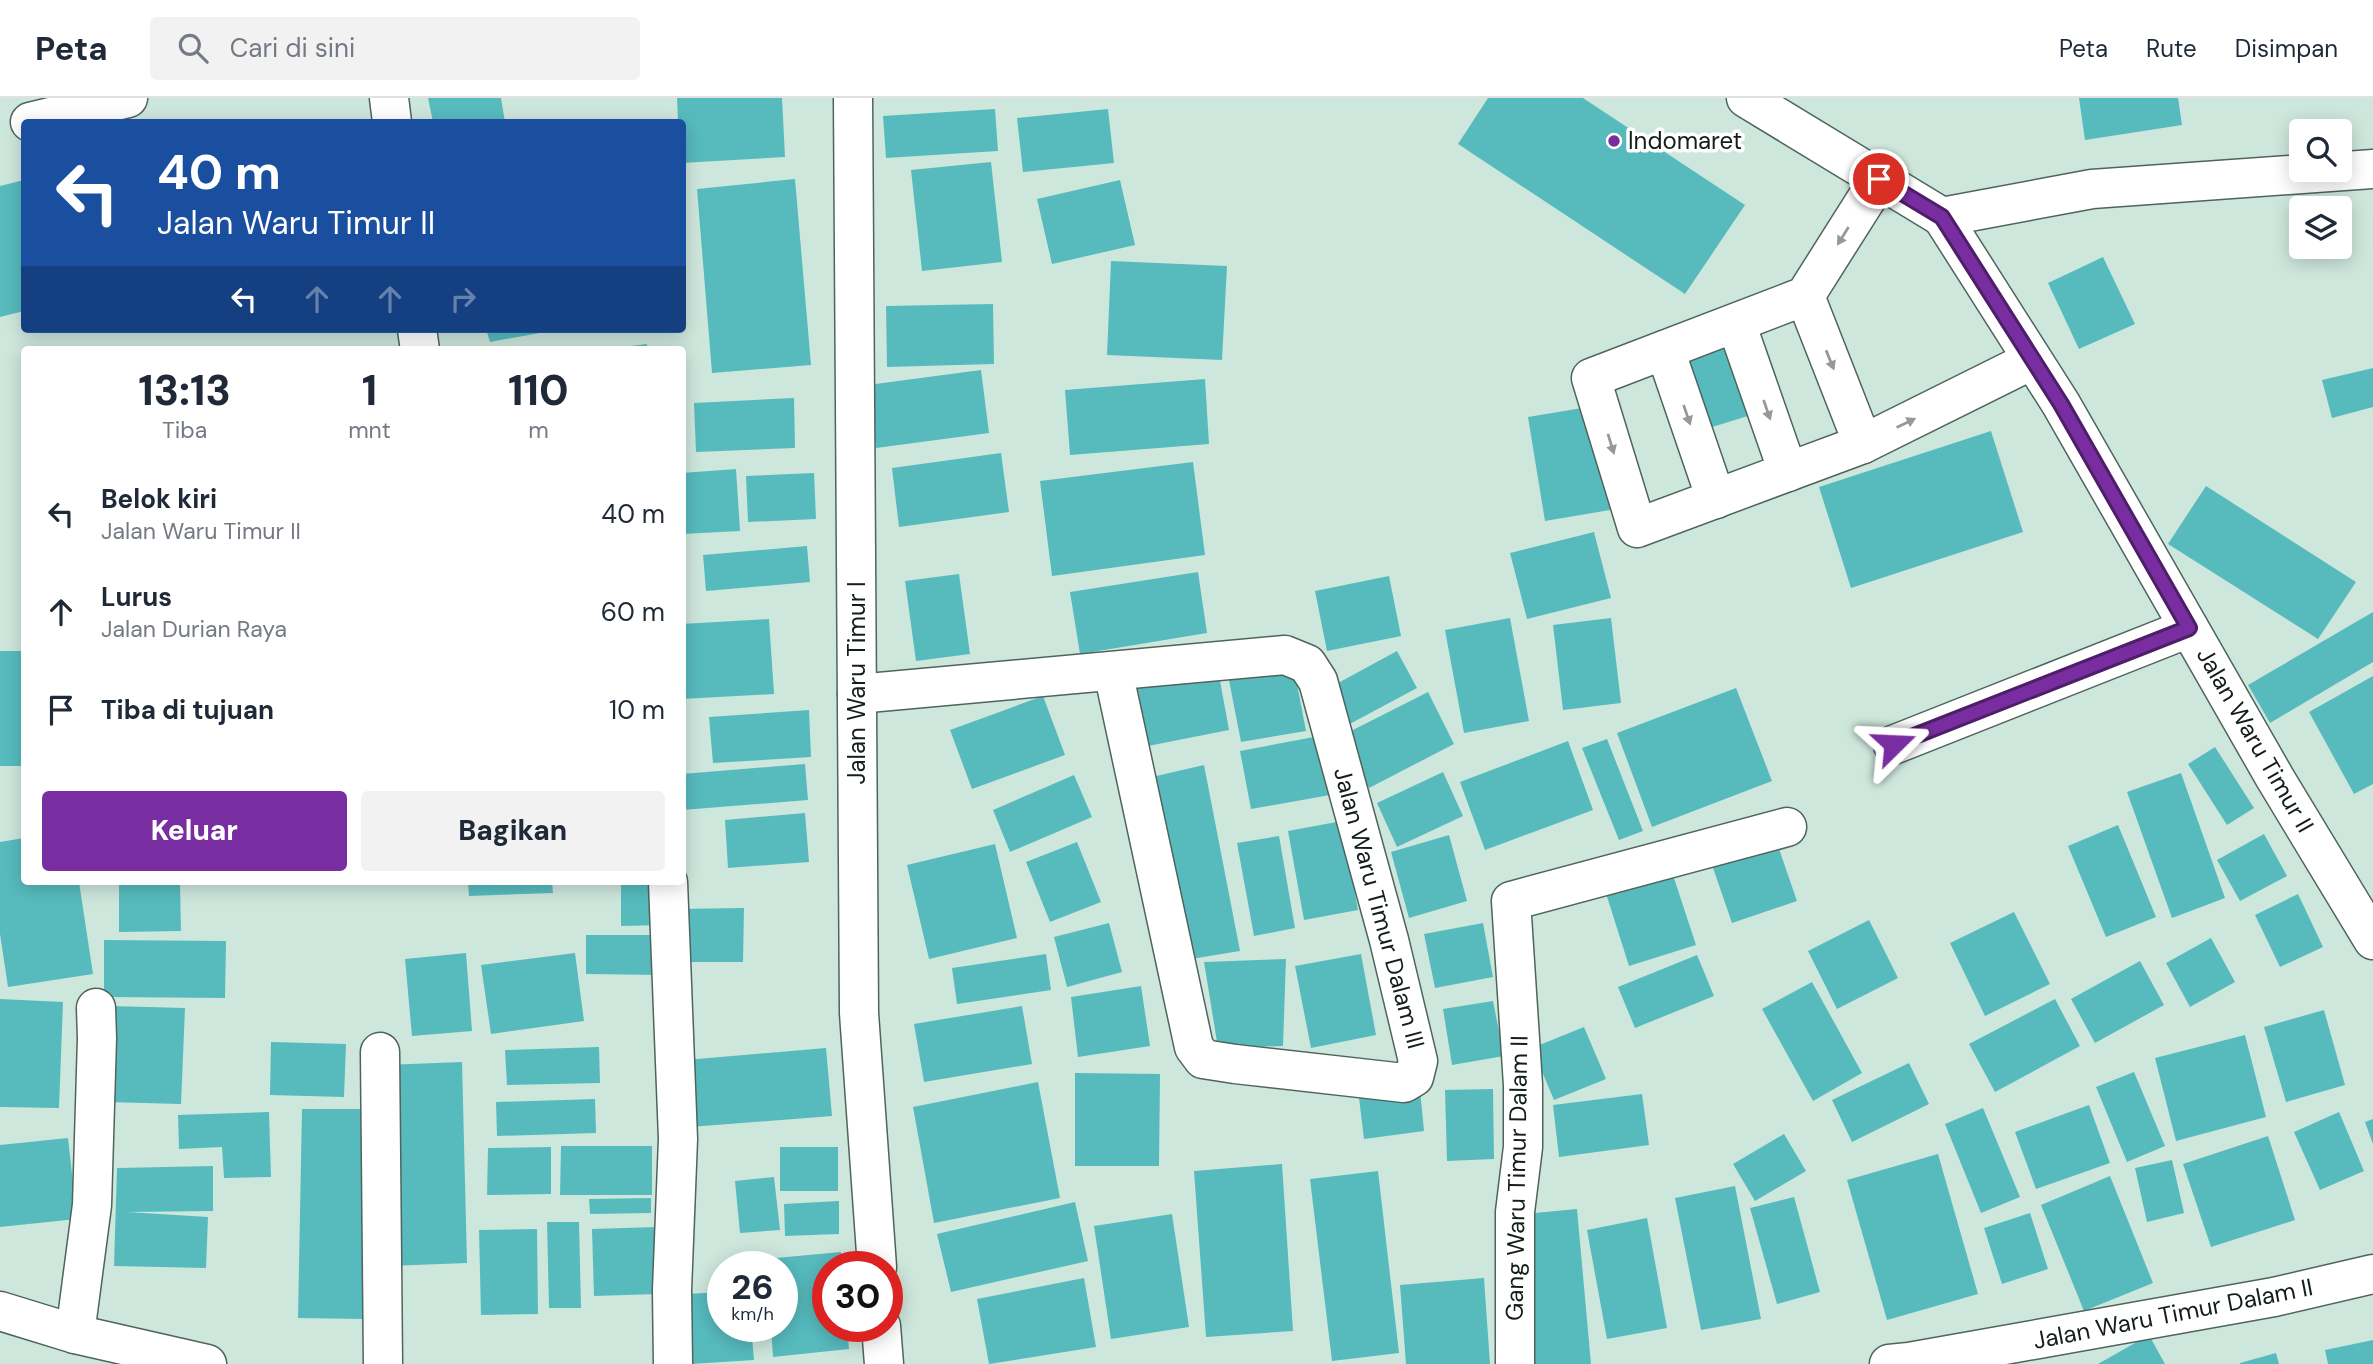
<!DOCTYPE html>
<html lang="id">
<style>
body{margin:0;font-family:"DM Sans",sans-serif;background:#f2f2f3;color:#1f2937;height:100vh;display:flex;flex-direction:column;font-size:26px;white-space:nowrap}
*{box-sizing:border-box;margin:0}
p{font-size:23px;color:#747a83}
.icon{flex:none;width:38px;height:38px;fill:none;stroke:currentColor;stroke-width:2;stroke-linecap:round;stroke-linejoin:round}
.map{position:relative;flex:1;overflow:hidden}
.panel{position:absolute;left:21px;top:248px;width:665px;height:539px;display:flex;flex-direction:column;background:#fff;border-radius:7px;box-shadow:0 4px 18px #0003}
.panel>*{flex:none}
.hud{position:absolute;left:21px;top:21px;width:665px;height:214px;border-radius:7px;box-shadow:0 4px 18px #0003;background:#1a4fa0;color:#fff;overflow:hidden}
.controls{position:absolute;left:2289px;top:21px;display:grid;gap:14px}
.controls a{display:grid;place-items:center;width:63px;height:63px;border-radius:7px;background:#fff;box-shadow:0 4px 18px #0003;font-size:35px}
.speed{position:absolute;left:707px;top:1153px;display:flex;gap:14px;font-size:35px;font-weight:700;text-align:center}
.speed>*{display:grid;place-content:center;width:91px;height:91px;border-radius:50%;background:#fff;box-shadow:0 4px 18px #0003;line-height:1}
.speed small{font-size:18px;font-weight:400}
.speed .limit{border:10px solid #d22;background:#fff;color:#111}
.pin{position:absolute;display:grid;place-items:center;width:60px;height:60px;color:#fff;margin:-30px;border:4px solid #fff;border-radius:50%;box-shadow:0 2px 7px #0007}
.me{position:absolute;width:77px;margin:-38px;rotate:69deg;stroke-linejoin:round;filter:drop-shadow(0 0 5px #0008)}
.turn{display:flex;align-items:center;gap:24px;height:147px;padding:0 21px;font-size:32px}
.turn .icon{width:91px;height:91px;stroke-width:2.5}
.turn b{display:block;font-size:49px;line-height:60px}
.lanes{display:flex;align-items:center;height:66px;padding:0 21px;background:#0003;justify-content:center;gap:35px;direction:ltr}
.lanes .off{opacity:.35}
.eta{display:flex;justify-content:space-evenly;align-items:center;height:119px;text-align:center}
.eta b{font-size:42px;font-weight:800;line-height:49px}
.cta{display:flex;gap:14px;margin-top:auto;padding:14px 21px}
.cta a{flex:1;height:80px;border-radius:7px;background:#782ea1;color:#fff;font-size:28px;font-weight:800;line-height:80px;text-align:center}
.cta a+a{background:#f2f2f3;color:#1f2937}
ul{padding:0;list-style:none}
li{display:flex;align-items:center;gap:21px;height:98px;padding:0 21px}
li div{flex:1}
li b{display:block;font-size:26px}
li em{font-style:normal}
header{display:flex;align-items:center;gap:42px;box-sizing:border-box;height:98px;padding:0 35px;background:#fff;border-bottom:2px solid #e0e1e3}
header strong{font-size:33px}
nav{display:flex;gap:38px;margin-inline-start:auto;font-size:24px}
.search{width:490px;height:63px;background:#f2f2f3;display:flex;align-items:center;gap:18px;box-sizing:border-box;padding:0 24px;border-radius:7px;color:#747a83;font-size:26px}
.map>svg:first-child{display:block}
.building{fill:#57bbbe}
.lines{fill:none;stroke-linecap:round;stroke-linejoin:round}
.minor-casing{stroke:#4e645c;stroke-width:41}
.major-casing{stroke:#4e645c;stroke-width:41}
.minor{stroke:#fff;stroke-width:38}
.major{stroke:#fff;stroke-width:38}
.oneway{fill:#959998}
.route-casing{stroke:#4e1e69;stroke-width:18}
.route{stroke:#782ea1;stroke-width:12}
.poi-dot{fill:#782ea1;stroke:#fff;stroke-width:2.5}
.labels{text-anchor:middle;stroke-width:7;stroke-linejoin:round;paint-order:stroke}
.poi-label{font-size:24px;fill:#131d19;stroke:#fff;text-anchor:start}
.street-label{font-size:24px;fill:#131d19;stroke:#fff}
</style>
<header>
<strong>Peta</strong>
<div class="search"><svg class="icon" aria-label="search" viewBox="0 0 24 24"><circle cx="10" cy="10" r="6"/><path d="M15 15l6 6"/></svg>Cari di sini</div>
<nav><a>Peta</a><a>Rute</a><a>Disimpan</a></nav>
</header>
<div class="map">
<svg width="2373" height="1266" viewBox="0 0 2373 1266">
<rect width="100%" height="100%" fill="#cee7dd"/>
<g class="building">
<path d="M428 0H501L505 24H433Z"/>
<path d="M677 0H782L785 59 682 65V24H678Z"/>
<path d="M1488 0H1583L1745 107 1685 196 1458 46Z"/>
<path d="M2079 0H2178L2182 27 2085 42Z"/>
<path d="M995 11 998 53 886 60 883 18Z"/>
<path d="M1108 11 1114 65 1023 74 1017 20Z"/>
<path d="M991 64 1002 164 922 173 911 72Z"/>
<path d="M795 81 811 267 712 275 697 91Z"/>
<path d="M24 82V213L0 219V88Z"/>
<path d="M1120 82 1135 147 1052 166 1037 101Z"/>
<path d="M2103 159 2135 226 2079 251 2048 185Z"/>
<path d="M1111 163 1227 168 1222 262 1107 257Z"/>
<path d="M993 206 994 266 887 269 886 208Z"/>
<path d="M1753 226 1777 309 1696 334 1671 250Z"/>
<path d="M486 231H556V232L490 244Z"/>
<path d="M647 246V252H615V250Z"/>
<path d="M2373 270V309L2332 320 2322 282Z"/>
<path d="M981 272 989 335 876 350 868 287Z"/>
<path d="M1205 281 1209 346 1070 357 1065 292Z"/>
<path d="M794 300 795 350 696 354 694 305Z"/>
<path d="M1600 307 1616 411 1545 423 1528 319Z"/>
<path d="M1991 333 2023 434 1851 490 1819 389Z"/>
<path d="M1001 355 1009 414 899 429 892 370Z"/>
<path d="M1193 364 1205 457 1052 478 1040 383Z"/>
<path d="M736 371 740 433 682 436V375Z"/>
<path d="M814 375 816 421 748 424 746 378Z"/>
<path d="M2206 388 2356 484 2318 541 2168 446Z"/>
<path d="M1594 434 1611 500 1527 521 1510 455Z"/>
<path d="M807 448 810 484 706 493 703 457Z"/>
<path d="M1198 474 1207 535 1080 556 1070 494Z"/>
<path d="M959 476 970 556 916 563 905 483Z"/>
<path d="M1389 478 1401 538 1327 553 1315 493Z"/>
<path d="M2373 514V564L2270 625 2248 587Z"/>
<path d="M1510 520 1529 623 1464 635 1445 532Z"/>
<path d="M1611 520 1621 605 1563 612 1553 527Z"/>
<path d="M769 521 774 596 682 601V526Z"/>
<rect x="0" y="553" width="24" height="115"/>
<path d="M1397 553 1417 590 1346 628 1327 591Z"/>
<path d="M1293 565 1306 633 1241 644 1228 577Z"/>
<path d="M1217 566 1229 632 1148 648 1136 582Z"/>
<path d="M2373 578V686L2354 696 2309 614Z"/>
<path d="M1736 590 1772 683 1652 729 1617 635Z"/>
<path d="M1428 594 1454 646 1369 690 1343 637Z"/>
<path d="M1043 598 1065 657 972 691 950 632Z"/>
<path d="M809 612 811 659 713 665 709 619Z"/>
<path d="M1319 638 1330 697 1251 711 1240 653Z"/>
<path d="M1607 641 1643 733 1619 742 1582 650Z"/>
<path d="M1568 643 1593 712 1485 752 1460 684Z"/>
<path d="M2215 649 2254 710 2227 727 2188 666Z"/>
<path d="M805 666 808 702 682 712V676Z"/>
<path d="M1204 667 1240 853 1185 862 1152 679Z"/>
<path d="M1443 674 1463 718 1397 749 1377 705Z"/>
<path d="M2181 675 2225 800 2172 820 2127 694Z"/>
<path d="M1074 677 1092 719 1010 754 993 712Z"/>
<path d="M805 715 809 764 728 770 725 722Z"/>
<path d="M1342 723 1358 812 1304 822 1288 733Z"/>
<path d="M2118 727 2156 819 2106 839 2068 748Z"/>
<path d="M2264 736 2287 778 2240 803 2217 762Z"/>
<path d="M1449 737 1467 803 1409 820 1391 754Z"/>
<path d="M1279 738 1295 830 1254 838 1237 745Z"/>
<path d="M24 740V784H79L93 876 8 889 0 836V744Z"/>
<path d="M1077 744 1101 804 1050 824 1026 764Z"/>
<path d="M1777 745 1797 803 1732 825 1712 767Z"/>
<path d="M995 746 1017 840 929 861 907 767Z"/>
<path d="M1670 768 1696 847 1629 868 1604 789Z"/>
<path d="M119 784H180L181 833 119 834Z"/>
<path d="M468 784H552L553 795 469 798Z"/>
<path d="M621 784H665V827L621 828Z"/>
<path d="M2298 796 2323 849 2280 869 2255 817Z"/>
<path d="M744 810 743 864H675V811Z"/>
<path d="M2014 814 2050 886 1985 918 1950 845Z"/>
<path d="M1869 822 1898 880 1837 911 1808 853Z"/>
<path d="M1109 825 1122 874 1067 889 1054 839Z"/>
<path d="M1483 825 1493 879 1435 890 1424 836Z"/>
<path d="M586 837H665L664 877 586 876Z"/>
<path d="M2211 840 2235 884 2190 909 2166 865Z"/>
<path d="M104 842 226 843 225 900 104 899Z"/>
<path d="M466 855 472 933 412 938 405 861Z"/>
<path d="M575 855 584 923 491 936 481 867Z"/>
<path d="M1046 856 1051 892 957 906 952 870Z"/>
<path d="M1361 856 1376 937 1311 950 1295 868Z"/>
<path d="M1697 857 1714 898 1635 930 1618 889Z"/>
<path d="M1286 861 1283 948 1218 950 1204 864Z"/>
<path d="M2140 863 2164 907 2095 945 2071 901Z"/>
<path d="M1812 884 1862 975 1813 1003 1762 911Z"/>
<path d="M1141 888 1150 948 1078 959 1071 899Z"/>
<path d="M0 901 63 904 59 1010 0 1009Z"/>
<path d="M2055 901 2080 948 1995 994 1969 946Z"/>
<path d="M1493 903 1504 958 1452 967 1443 911Z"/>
<path d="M110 908 185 910 181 1006 106 1004Z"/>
<path d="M1022 908 1032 966 924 984 914 926Z"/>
<path d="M2324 912 2345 987 2286 1004 2264 929Z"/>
<path d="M1584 929 1606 981 1554 1002 1532 950Z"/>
<path d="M2245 937 2266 1019 2176 1043 2155 960Z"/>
<path d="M271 944 346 946 344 999 270 997Z"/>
<path d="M599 949 600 985 507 987 505 952Z"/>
<path d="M826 950 832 1018 690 1029 685 962Z"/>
<path d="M462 964 467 1165 389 1168 384 967Z"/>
<path d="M1909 965 1929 1006 1852 1044 1832 1002Z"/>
<path d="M2134 974 2165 1048 2127 1064 2096 989Z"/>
<path d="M1075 975 1160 976 1159 1068H1075Z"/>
<path d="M1038 984 1060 1100 934 1125 913 1009Z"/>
<path d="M1493 991 1494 1061 1447 1063 1445 992Z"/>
<path d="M1420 992 1424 1033 1364 1041 1359 1000Z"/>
<path d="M1642 996 1649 1047 1559 1059 1553 1007Z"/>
<path d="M595 1001 596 1035 497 1038 496 1004Z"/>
<path d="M2089 1007 2110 1065 2036 1091 2015 1034Z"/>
<path d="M1983 1010 2020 1099 1981 1115 1945 1026Z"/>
<path d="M302 1011H369L364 1221 298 1220Z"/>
<path d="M269 1014 271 1079 224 1080 222 1049 179 1051 178 1017Z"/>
<path d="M2339 1014 2364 1073 2320 1092 2294 1034Z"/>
<path d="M2373 1021V1046L2365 1024Z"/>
<path d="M1784 1036 1806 1073 1755 1103 1733 1066Z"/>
<path d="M2268 1038 2295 1122 2211 1149 2183 1066Z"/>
<path d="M68 1040 77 1121 0 1129V1047Z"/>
<path d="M561 1048H652V1097H560Z"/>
<path d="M551 1049V1096L487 1097 488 1050Z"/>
<rect x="780" y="1049" width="58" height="44"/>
<path d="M1938 1056 1978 1196 1887 1222 1847 1082Z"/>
<path d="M2172 1062 2184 1115 2147 1124 2135 1070Z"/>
<path d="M1282 1066 1293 1233 1206 1239 1194 1073Z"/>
<path d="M213 1068V1113L127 1114 208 1119 206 1170 114 1168 117 1070Z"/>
<path d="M1378 1073 1399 1255 1332 1263 1310 1081Z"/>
<path d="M2110 1078 2153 1185 2084 1213 2041 1107Z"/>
<path d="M774 1079 780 1132 740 1135 735 1083Z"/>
<path d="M1735 1088 1761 1221 1701 1232 1675 1100Z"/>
<path d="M1794 1099 1820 1194 1777 1206 1750 1110Z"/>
<path d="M651 1100V1115L590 1116 589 1101Z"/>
<path d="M839 1103V1136L785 1138 784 1106Z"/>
<path d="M1075 1104 1088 1163 951 1194 937 1136Z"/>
<path d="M1577 1111 1591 1266H1535L1523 1116Z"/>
<path d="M2030 1115 2048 1171 2002 1186 1984 1130Z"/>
<path d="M1172 1116 1189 1229 1111 1241 1094 1128Z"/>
<path d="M1647 1120 1667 1230 1607 1241 1587 1132Z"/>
<path d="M547 1124H579L581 1210H549Z"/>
<path d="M656 1129 658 1196 594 1198 592 1131Z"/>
<path d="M537 1131 538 1216 481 1217 479 1132Z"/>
<path d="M841 1154 842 1169H828V1228H847L849 1251 773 1259 771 1228H782V1169H766L765 1161Z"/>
<path d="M1084 1180 1096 1249 989 1266 977 1201Z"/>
<path d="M1484 1180 1490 1266H1406L1400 1187Z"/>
<path d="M723 1194V1228H751L754 1262 691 1266 686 1196Z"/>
<path d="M2149 1237 2165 1266H2098Z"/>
<path d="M2373 1242V1266H2328L2325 1252Z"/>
<path d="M2276 1255 2279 1266H2240V1265Z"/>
</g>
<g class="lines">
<defs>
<g id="minor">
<path d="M389 0 392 24"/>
<path d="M853 0 859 915 877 1169"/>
<path d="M30 24 128 0"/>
<path d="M1879 81 1805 198 1591 280 1637 430 1863 346 2032 262"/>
<path d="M1942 119 2061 306 2275 680 2373 842"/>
<path d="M1805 198 1863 346"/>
<path d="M1736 225 1788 374"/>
<path d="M417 231 420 252"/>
<path d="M1665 252 1716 401"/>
<path d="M857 596 1285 557 1307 566 1318 583 1389 842 1418 963 1414 979 1404 985 1235 966 1203 961 1194 949 1113 573"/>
<path d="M1893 647 2189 530"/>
<path d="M668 784 678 1041 672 1192 673 1266"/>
<path d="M380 954 383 1266"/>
<path d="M0 1213 75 1236 207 1266"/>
<path d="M881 1228 884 1266"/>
<path d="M75 1236 92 1107 97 940 96 910"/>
<path d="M1515 1266V1114L1523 1049V987L1511 803 1787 729"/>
<path d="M1889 1266 1909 1264 2274 1199 2373 1176"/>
</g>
<path id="major" d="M1746 0 1942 119 2092 91 2373 71"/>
</defs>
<use href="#minor" class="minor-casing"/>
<use href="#major" class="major-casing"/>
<use href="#minor" class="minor"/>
<use href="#major" class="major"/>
</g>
<defs><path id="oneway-solid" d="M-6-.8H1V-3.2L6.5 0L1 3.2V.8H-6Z" transform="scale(1.75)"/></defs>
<g class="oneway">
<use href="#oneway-solid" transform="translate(1843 138) rotate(122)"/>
<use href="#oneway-solid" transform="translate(1830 262) rotate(68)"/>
<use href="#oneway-solid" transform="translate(1767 312) rotate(71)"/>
<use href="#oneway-solid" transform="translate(1687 317) rotate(71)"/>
<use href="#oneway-solid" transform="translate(1906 325) rotate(-26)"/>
<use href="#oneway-solid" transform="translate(1611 346) rotate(73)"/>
</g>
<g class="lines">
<defs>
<path id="route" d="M1879 81 1942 119 2061 306 2189 530 1894 646"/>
</defs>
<use href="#route" class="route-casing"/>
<use href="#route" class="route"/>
</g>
<circle class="poi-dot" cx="1614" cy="43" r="7"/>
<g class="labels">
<g class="poi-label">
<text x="1628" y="51">Indomaret</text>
</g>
<g class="street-label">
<text transform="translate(857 585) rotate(-90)" y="8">Jalan Waru Timur I</text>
<text transform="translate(2255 642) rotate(60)" y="8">Jalan Waru Timur II</text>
<text transform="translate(1379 810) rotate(75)" y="8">Jalan Waru Timur Dalam III</text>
<text transform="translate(1517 1080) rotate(-89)" y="8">Gang Waru Timur Dalam II</text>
<text transform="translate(2173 1216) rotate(-11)" y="8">Jalan Waru Timur Dalam II</text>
</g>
</g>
</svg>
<div class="controls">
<a><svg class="icon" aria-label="search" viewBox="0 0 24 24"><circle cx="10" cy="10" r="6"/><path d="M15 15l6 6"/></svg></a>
<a><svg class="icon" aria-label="layers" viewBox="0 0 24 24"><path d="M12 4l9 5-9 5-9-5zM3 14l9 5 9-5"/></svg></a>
</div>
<div class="speed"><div>26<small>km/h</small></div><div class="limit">30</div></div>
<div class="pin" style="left:1879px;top:81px;background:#d93025"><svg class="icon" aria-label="arrive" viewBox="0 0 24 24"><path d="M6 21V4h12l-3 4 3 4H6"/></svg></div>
<svg class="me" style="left:1894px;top:646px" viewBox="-20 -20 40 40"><path d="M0-17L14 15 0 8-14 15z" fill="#782ea1" stroke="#fff" stroke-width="4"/></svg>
<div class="hud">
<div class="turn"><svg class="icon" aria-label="left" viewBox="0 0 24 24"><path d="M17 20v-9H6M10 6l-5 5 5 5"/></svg><div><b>40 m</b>Jalan Waru Timur II</div></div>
<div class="lanes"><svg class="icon" aria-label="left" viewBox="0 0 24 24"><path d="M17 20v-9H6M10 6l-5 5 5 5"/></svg><svg class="icon off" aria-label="ahead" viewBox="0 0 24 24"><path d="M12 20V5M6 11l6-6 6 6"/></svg><svg class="icon off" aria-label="ahead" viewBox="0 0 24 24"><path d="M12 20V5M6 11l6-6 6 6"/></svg><svg class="icon off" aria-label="right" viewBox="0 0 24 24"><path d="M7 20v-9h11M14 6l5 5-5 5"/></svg></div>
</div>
<section class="panel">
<div class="eta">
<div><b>13:13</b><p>Tiba</p></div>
<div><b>1</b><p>mnt</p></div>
<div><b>110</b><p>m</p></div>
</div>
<ul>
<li><svg class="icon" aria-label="left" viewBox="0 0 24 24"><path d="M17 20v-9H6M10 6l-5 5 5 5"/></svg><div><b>Belok kiri</b><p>Jalan Waru Timur II</p></div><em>40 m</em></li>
<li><svg class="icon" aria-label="ahead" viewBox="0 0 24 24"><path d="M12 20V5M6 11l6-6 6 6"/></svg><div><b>Lurus</b><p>Jalan Durian Raya</p></div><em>60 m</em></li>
<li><svg class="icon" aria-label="arrive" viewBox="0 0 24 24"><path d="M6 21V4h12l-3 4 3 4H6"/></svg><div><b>Tiba di tujuan</b></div><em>10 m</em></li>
</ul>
<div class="cta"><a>Keluar</a><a>Bagikan</a></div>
</section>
</div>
